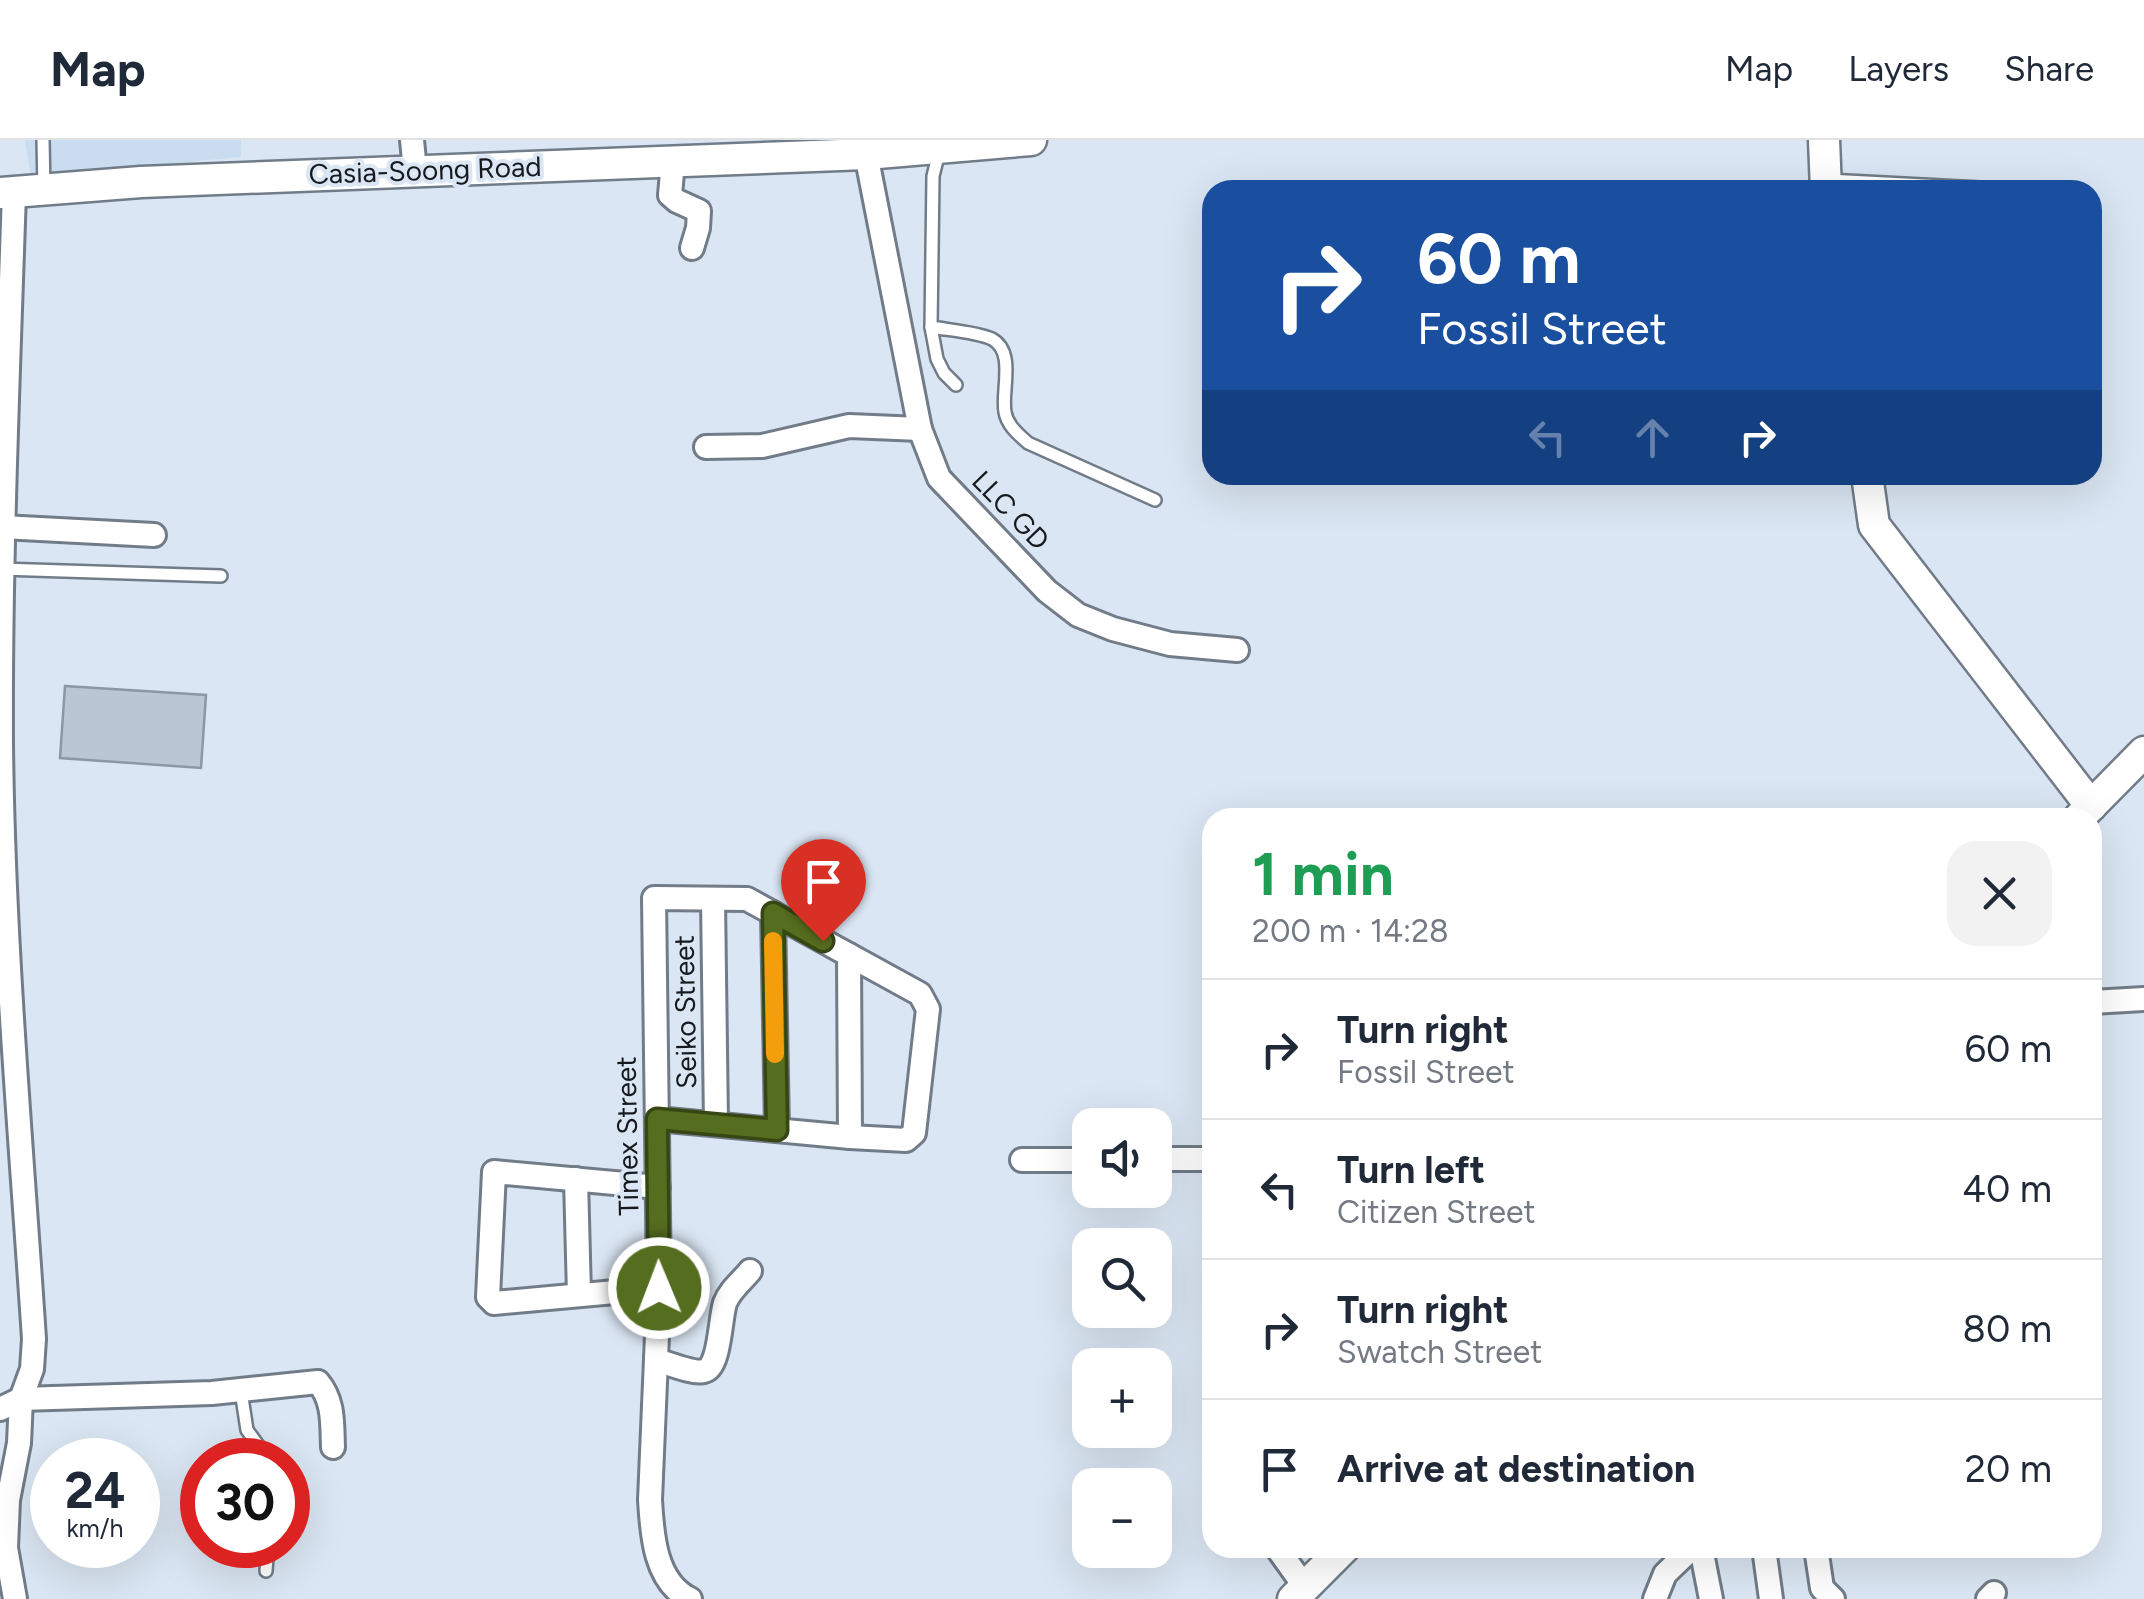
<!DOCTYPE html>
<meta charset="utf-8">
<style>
body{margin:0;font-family:Figtree,sans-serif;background:#f2f2f3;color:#1f2937;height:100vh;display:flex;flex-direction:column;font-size:38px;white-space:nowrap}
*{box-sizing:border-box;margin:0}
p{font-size:32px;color:#747a83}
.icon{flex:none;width:55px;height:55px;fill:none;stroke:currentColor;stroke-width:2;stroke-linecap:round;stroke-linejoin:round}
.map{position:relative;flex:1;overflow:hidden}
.drawer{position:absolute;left:1202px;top:668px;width:900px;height:750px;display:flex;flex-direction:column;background:#fff;border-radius:30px;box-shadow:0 10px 40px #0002}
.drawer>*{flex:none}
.guide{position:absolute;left:1202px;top:40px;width:900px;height:305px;border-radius:30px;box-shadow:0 10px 40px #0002;background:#1a4fa0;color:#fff;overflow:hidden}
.buttons{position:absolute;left:1072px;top:968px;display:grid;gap:20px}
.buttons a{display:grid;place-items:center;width:100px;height:100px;border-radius:20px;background:#fff;box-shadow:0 10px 40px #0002;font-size:50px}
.speed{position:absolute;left:30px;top:1298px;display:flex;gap:20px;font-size:50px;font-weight:700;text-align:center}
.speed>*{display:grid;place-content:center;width:130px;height:130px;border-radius:50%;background:#fff;box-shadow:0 10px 40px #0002;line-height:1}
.speed small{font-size:25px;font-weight:400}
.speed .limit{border:15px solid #d22;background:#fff;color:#111}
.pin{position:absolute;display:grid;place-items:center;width:85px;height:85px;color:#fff;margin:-102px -42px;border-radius:50% 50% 50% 0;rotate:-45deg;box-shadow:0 0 10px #0007}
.pin .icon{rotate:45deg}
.me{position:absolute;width:110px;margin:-55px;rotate:359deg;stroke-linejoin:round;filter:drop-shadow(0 0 8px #0008)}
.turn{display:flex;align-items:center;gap:35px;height:210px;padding:0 50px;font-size:45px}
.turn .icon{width:130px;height:130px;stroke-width:2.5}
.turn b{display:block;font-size:70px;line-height:85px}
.lanes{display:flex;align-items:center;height:95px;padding:0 50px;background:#0003;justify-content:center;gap:50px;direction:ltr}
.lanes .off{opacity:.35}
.round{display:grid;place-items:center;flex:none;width:105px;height:105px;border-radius:30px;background:#f2f2f3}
.headline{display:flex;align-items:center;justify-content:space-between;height:170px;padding:0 50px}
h1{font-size:60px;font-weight:700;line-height:75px;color:#1e9e55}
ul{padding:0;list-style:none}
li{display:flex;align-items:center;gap:30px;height:140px;padding:0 50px;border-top:2px solid #e0e1e3}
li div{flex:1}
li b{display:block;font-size:38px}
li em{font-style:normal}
header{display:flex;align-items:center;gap:60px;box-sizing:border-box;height:140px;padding:0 50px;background:#fff;border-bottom:2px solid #e0e1e3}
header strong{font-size:48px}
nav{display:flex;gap:55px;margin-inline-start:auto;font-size:35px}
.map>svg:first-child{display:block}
.built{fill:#cadcef}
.building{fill:#bac6d3;stroke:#8c97a4;stroke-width:2.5}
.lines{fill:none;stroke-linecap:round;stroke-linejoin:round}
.lane-casing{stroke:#717c88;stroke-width:16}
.street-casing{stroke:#717c88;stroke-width:28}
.secondary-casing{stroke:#717c88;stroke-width:35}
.lane{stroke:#fff;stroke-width:11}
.street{stroke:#fff;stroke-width:22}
.secondary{stroke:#fff;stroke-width:30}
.route-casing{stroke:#374714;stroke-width:25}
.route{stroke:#556d1e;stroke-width:18}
.slow{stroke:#f59e0b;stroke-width:18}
.labels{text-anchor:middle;stroke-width:8;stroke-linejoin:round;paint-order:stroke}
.street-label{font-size:28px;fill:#161a1e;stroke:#dae6f3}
</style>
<header>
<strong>Map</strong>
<nav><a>Map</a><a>Layers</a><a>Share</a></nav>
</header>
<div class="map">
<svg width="2144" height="1459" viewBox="0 0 2144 1459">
<rect width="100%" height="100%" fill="#dae6f3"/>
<path class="built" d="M25 0H241V17L31 37Z"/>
<path class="building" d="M65 546 206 555 201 628 60 618Z"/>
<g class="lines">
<defs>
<g id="lane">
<path d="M43 0 44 49"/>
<path d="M939 12 933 36 931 187 937 219 944 233 956 245"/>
<path d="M1828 40 2019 50"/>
<path d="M931 187C948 190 977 192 992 199 1016 212 1001 251 1005 272 1007 285 1018 294 1028 303L1155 360"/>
<path d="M1 429 221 436"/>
<path d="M241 1251 247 1290 269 1320"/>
<path d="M266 1431 268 1405"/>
</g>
<g id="street">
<path d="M412 0 415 31"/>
<path d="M866 14 920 289 939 338 1047 451 1078 475 1113 489 1170 504 1237 510"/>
<path d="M673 21 670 55 677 61 699 71 698 88 692 108"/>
<path d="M14 52C8 236 0 419 1 603 3 802 21 1000 34 1199L32 1229 21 1259 19 1303 8 1360 6 1408 15 1459"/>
<path d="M706 307 762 306 849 286 920 289"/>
<path d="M2 387 154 395"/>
<path d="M713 759 716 984"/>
<path d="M773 773 777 990"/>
<path d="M849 815 850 997"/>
<path d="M2092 862 2144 859"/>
<path d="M657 979 850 997 906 1000 914 993 928 869 920 854 747 759 654 758 659 1148 650 1360C652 1395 655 1442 690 1459"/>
<path d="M1155 1019H1212"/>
<path d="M1022 1020H1090"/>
<path d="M576 1039 579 1155"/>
<path d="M658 1047 494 1032 488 1157 494 1163 659 1148"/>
<path d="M656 1220C667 1223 694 1234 704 1231 720 1228 720 1178 725 1163 730 1150 741 1142 750 1131"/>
<path d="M0 1269 21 1259 212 1253 318 1242C334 1261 332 1283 333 1307"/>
<path d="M1277 1408 1305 1447"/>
<path d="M1701 1408 1711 1459"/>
<path d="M1764 1408 1771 1459"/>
<path d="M1816 1408 1822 1448 1833 1459"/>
<path d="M1655 1459 1665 1434 1692 1408"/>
<path d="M1988 1459 1994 1453"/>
</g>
<g id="secondary">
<path d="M1824 0 1826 50"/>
<path d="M0 53 141 42 866 14 1031 0"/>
<path d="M1867 335 1874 385 2091 666"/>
<path d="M2079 678 2144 612"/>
<path d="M1293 1459 1344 1408"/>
</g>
</defs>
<use href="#lane" class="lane-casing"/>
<use href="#street" class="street-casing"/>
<use href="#secondary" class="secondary-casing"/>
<use href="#lane" class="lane"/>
<use href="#street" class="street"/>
<use href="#secondary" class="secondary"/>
</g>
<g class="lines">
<defs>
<path id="route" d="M659 1148 657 979 777 990 773 773 823 801"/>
</defs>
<use href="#route" class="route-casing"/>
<use href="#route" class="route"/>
<path class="slow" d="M773 801 775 914"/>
</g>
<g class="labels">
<g class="street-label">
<text transform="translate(425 30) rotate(-2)" y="10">Casia-Soong Road</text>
<text transform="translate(1011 370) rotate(46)" y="10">LLC GD</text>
<text transform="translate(685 872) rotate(-91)" y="10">Seiko Street</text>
<text transform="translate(627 996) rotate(-91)" y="10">Timex Street</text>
</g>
</g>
</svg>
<div class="buttons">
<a><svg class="icon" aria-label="sound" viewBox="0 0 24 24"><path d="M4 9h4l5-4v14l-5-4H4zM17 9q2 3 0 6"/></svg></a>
<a><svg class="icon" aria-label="search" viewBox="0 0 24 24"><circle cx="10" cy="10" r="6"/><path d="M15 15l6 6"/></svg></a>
<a>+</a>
<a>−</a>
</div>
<div class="speed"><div>24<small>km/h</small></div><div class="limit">30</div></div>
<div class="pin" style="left:823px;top:801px;background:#d93025"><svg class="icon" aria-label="arrive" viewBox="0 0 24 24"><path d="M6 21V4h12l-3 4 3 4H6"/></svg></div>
<svg class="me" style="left:659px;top:1148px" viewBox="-20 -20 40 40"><circle r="17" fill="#556d1e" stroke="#fff" stroke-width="3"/><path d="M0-11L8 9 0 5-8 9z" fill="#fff"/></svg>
<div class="guide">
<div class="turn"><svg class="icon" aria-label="right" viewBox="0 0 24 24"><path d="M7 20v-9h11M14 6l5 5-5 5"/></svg><div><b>60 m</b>Fossil Street</div></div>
<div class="lanes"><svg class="icon off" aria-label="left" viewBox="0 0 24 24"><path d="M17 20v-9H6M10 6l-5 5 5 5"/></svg><svg class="icon off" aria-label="ahead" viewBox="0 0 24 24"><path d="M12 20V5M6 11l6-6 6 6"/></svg><svg class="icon" aria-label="right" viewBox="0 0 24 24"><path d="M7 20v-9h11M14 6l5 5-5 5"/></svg></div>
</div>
<section class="drawer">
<div class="headline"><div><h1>1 min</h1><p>200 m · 14:28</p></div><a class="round"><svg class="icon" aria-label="close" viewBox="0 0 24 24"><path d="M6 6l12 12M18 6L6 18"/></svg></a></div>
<ul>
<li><svg class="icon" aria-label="right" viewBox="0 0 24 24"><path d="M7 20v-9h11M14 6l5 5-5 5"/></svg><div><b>Turn right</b><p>Fossil Street</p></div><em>60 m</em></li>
<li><svg class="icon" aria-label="left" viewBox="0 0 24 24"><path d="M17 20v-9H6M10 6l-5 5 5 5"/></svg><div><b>Turn left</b><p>Citizen Street</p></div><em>40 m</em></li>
<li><svg class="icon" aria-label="right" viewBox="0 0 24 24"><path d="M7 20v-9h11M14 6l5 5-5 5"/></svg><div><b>Turn right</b><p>Swatch Street</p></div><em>80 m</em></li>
<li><svg class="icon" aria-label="arrive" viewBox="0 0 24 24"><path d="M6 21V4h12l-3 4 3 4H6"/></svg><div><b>Arrive at destination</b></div><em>20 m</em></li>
</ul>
</section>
</div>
